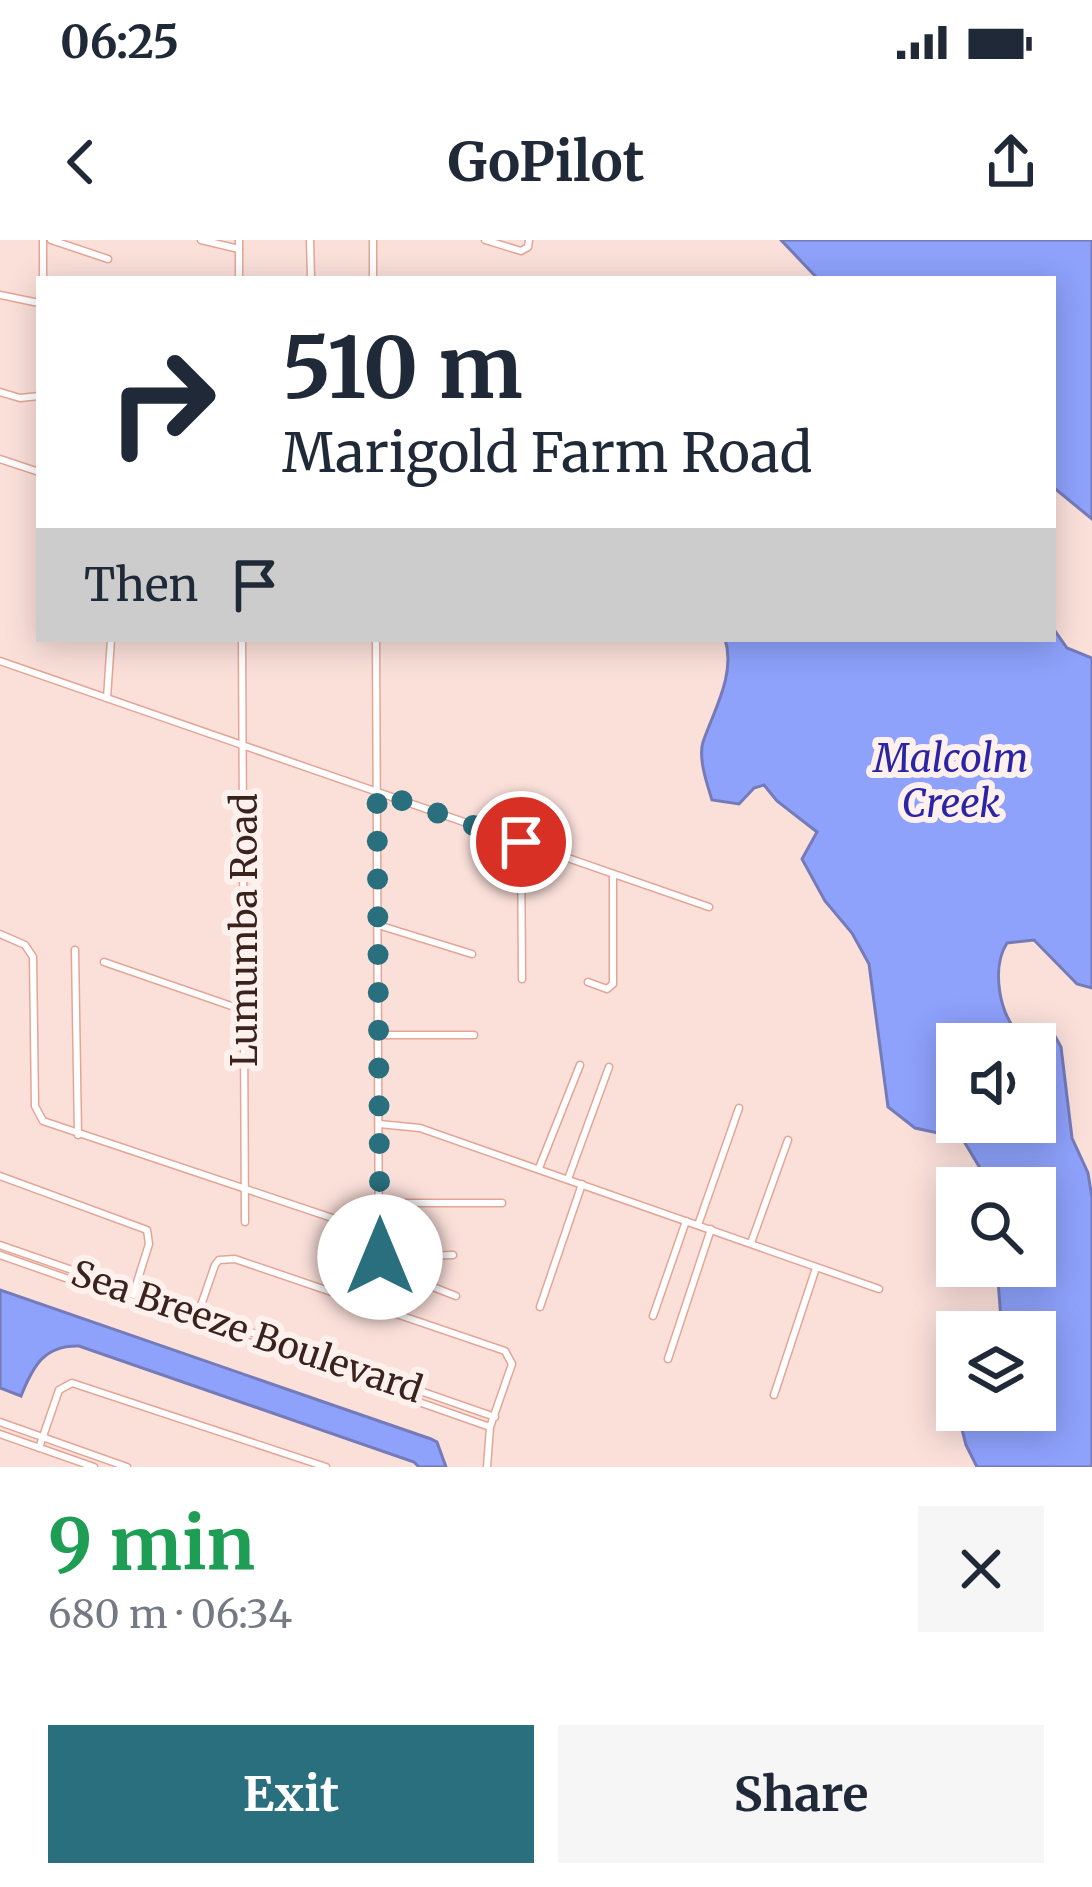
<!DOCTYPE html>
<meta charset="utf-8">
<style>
body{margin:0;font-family:Merriweather,serif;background:#f6f6f7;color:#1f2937;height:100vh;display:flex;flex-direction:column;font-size:45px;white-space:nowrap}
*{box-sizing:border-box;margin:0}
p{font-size:39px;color:#747a83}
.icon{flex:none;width:66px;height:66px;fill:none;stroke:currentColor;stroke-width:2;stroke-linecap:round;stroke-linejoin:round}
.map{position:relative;height:1227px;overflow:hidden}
.details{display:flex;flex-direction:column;background:#fff;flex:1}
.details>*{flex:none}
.hud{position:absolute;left:36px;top:36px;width:1020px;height:366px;border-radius:0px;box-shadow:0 6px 30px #0003;background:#fff;color:#1f2937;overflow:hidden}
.tools{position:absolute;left:936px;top:783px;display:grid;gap:24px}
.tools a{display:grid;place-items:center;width:120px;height:120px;border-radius:0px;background:#fff;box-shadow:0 6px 30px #0003;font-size:60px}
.pin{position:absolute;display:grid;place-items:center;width:102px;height:102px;color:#fff;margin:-51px;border:6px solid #fff;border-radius:50%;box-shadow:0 3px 12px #0007}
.me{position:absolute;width:132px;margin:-66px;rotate:0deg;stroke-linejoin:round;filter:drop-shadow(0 0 9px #0008)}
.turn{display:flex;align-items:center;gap:42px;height:252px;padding:0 48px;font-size:54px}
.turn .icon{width:156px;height:156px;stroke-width:2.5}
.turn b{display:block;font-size:84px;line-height:102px}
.then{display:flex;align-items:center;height:114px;padding:0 48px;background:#0003;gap:24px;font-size:45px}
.round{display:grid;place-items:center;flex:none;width:126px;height:126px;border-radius:0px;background:#f6f6f7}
.overview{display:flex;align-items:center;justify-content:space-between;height:204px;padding:0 48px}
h1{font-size:72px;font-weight:700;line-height:90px;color:#1e9e55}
.action{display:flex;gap:24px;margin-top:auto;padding:24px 48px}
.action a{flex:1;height:138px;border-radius:0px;background:#296f7d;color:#fff;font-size:48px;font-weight:700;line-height:138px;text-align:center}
.action a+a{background:#f6f6f7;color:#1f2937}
.status{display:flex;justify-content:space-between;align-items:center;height:84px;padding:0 60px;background:#fff;direction:ltr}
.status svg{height:33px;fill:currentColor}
header{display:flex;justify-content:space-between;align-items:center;height:156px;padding:0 48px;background:#fff;font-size:54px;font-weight:700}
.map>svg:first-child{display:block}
.water{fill:#8ea1fb;stroke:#757bb8;stroke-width:3;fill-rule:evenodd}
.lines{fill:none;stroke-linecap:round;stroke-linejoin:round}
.minor-casing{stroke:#e4a596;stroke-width:9}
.minor{stroke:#fff;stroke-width:6}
.route{stroke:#296f7d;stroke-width:21;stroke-dasharray:0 37.8}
.labels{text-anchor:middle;stroke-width:12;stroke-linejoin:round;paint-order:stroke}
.street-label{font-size:36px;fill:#3a221d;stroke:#fef1ed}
.water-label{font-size:39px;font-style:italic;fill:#2b25a6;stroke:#fef1ed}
</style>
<div class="status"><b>06:25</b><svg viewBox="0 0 49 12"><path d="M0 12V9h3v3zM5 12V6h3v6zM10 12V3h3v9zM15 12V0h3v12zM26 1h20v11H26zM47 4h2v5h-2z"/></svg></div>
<header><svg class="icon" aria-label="back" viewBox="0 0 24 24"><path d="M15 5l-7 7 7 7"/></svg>GoPilot<svg class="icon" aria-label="share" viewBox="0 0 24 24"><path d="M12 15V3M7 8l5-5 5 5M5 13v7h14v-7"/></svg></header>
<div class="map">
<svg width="1092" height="1227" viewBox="0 0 1092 1227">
<rect width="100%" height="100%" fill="#fbe0da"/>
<g class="water">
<path d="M781 0H1092V279L1053 247V39H818Z"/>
<path d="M1053 388 1067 408 1092 418V748L1077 744 1034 700 1007 703C991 728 999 777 1021 796L1039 785 1050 787 1061 807 1072 898 1088 933 1092 958V1227H977L966 1205 957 1170H1035V1092H995L1001 1080 997 1026H1035V948H992L962 898 915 888 888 867 869 724 852 693 825 661 802 619 817 592 777 561 764 545 754 548 739 564 712 560C707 544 698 518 703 502 714 470 736 434 725 399H1053ZM957 804H1035V882H957Z"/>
<path d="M0 1050 431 1199 437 1202 446 1227H419L414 1222 79 1106C44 1105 33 1126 21 1156L0 1148Z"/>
</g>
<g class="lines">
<defs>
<g id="minor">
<path d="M51 0 108 19"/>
<path d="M201 0 239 9"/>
<path d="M239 0V39"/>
<path d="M310 0 311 39"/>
<path d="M373 0V39"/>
<path d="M485 0 521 11 528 7 529 0"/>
<path d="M43 39V0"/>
<path d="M0 55 39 63"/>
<path d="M0 152 20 158 39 156"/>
<path d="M0 219 39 232"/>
<path d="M242 399 245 982"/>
<path d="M376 399 379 1026 456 1056"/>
<path d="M0 421 709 667"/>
<path d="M107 458 111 399"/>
<path d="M521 602 522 739"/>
<path d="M378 685 472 714"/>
<path d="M0 694 25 705 33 717 35 866 43 881 380 994"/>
<path d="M75 710 78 895"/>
<path d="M104 722 243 770"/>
<path d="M588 742 607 749 613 744V634"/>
<path d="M378 795H474"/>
<path d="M379 884 420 888 879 1049"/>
<path d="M539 928 580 825"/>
<path d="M0 936 147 990 149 1004 133 1055"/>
<path d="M568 939 609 827"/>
<path d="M379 963H502"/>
<path d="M698 985 739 868"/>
<path d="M751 1003 788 900"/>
<path d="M0 1005 495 1177"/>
<path d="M0 1015 490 1187"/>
<path d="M380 1017 453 1015"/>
<path d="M540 1067 582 944"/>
<path d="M198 1074 215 1025 219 1020 235 1019 505 1111 512 1124 490 1187 487 1227"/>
<path d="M653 1076 686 981"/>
<path d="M668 1119 711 989"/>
<path d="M774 1155 816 1028"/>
<path d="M0 1182 127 1227"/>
<path d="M0 1194 94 1227"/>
<path d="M39 1208 59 1150 72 1143 326 1227"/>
</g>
</defs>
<use href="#minor" class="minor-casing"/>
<use href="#minor" class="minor"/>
</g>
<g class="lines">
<path class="route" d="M380 1017 377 552 521 602"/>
</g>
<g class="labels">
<g class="street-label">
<text transform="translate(244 690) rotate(-90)" y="13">Lumumba Road</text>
<text transform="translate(247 1091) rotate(19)" y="13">Sea Breeze Boulevard</text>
</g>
<g class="water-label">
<text x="951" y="532">Malcolm<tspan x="951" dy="45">Creek</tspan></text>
</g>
</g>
</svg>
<div class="tools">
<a><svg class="icon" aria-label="sound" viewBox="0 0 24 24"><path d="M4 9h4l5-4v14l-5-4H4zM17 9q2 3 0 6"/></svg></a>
<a><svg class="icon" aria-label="search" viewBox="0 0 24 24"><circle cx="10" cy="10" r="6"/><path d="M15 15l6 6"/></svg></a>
<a><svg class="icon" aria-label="layers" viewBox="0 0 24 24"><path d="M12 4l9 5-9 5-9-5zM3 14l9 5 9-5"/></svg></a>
</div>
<div class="pin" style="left:521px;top:602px;background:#d93025"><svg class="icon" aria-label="arrive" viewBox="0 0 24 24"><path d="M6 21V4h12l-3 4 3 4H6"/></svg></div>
<svg class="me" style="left:380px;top:1017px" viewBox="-20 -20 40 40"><circle r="19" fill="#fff"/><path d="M0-13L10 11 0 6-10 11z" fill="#296f7d"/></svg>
<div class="hud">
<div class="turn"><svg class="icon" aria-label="right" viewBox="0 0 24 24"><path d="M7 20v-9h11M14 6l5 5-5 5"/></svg><div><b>510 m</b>Marigold Farm Road</div></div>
<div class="then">Then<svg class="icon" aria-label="arrive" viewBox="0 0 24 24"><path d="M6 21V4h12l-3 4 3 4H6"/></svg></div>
</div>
</div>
<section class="details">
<div class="overview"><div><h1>9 min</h1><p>680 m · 06:34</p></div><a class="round"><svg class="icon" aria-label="close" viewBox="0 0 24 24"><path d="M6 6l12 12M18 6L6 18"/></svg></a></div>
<div class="action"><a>Exit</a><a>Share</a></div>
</section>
